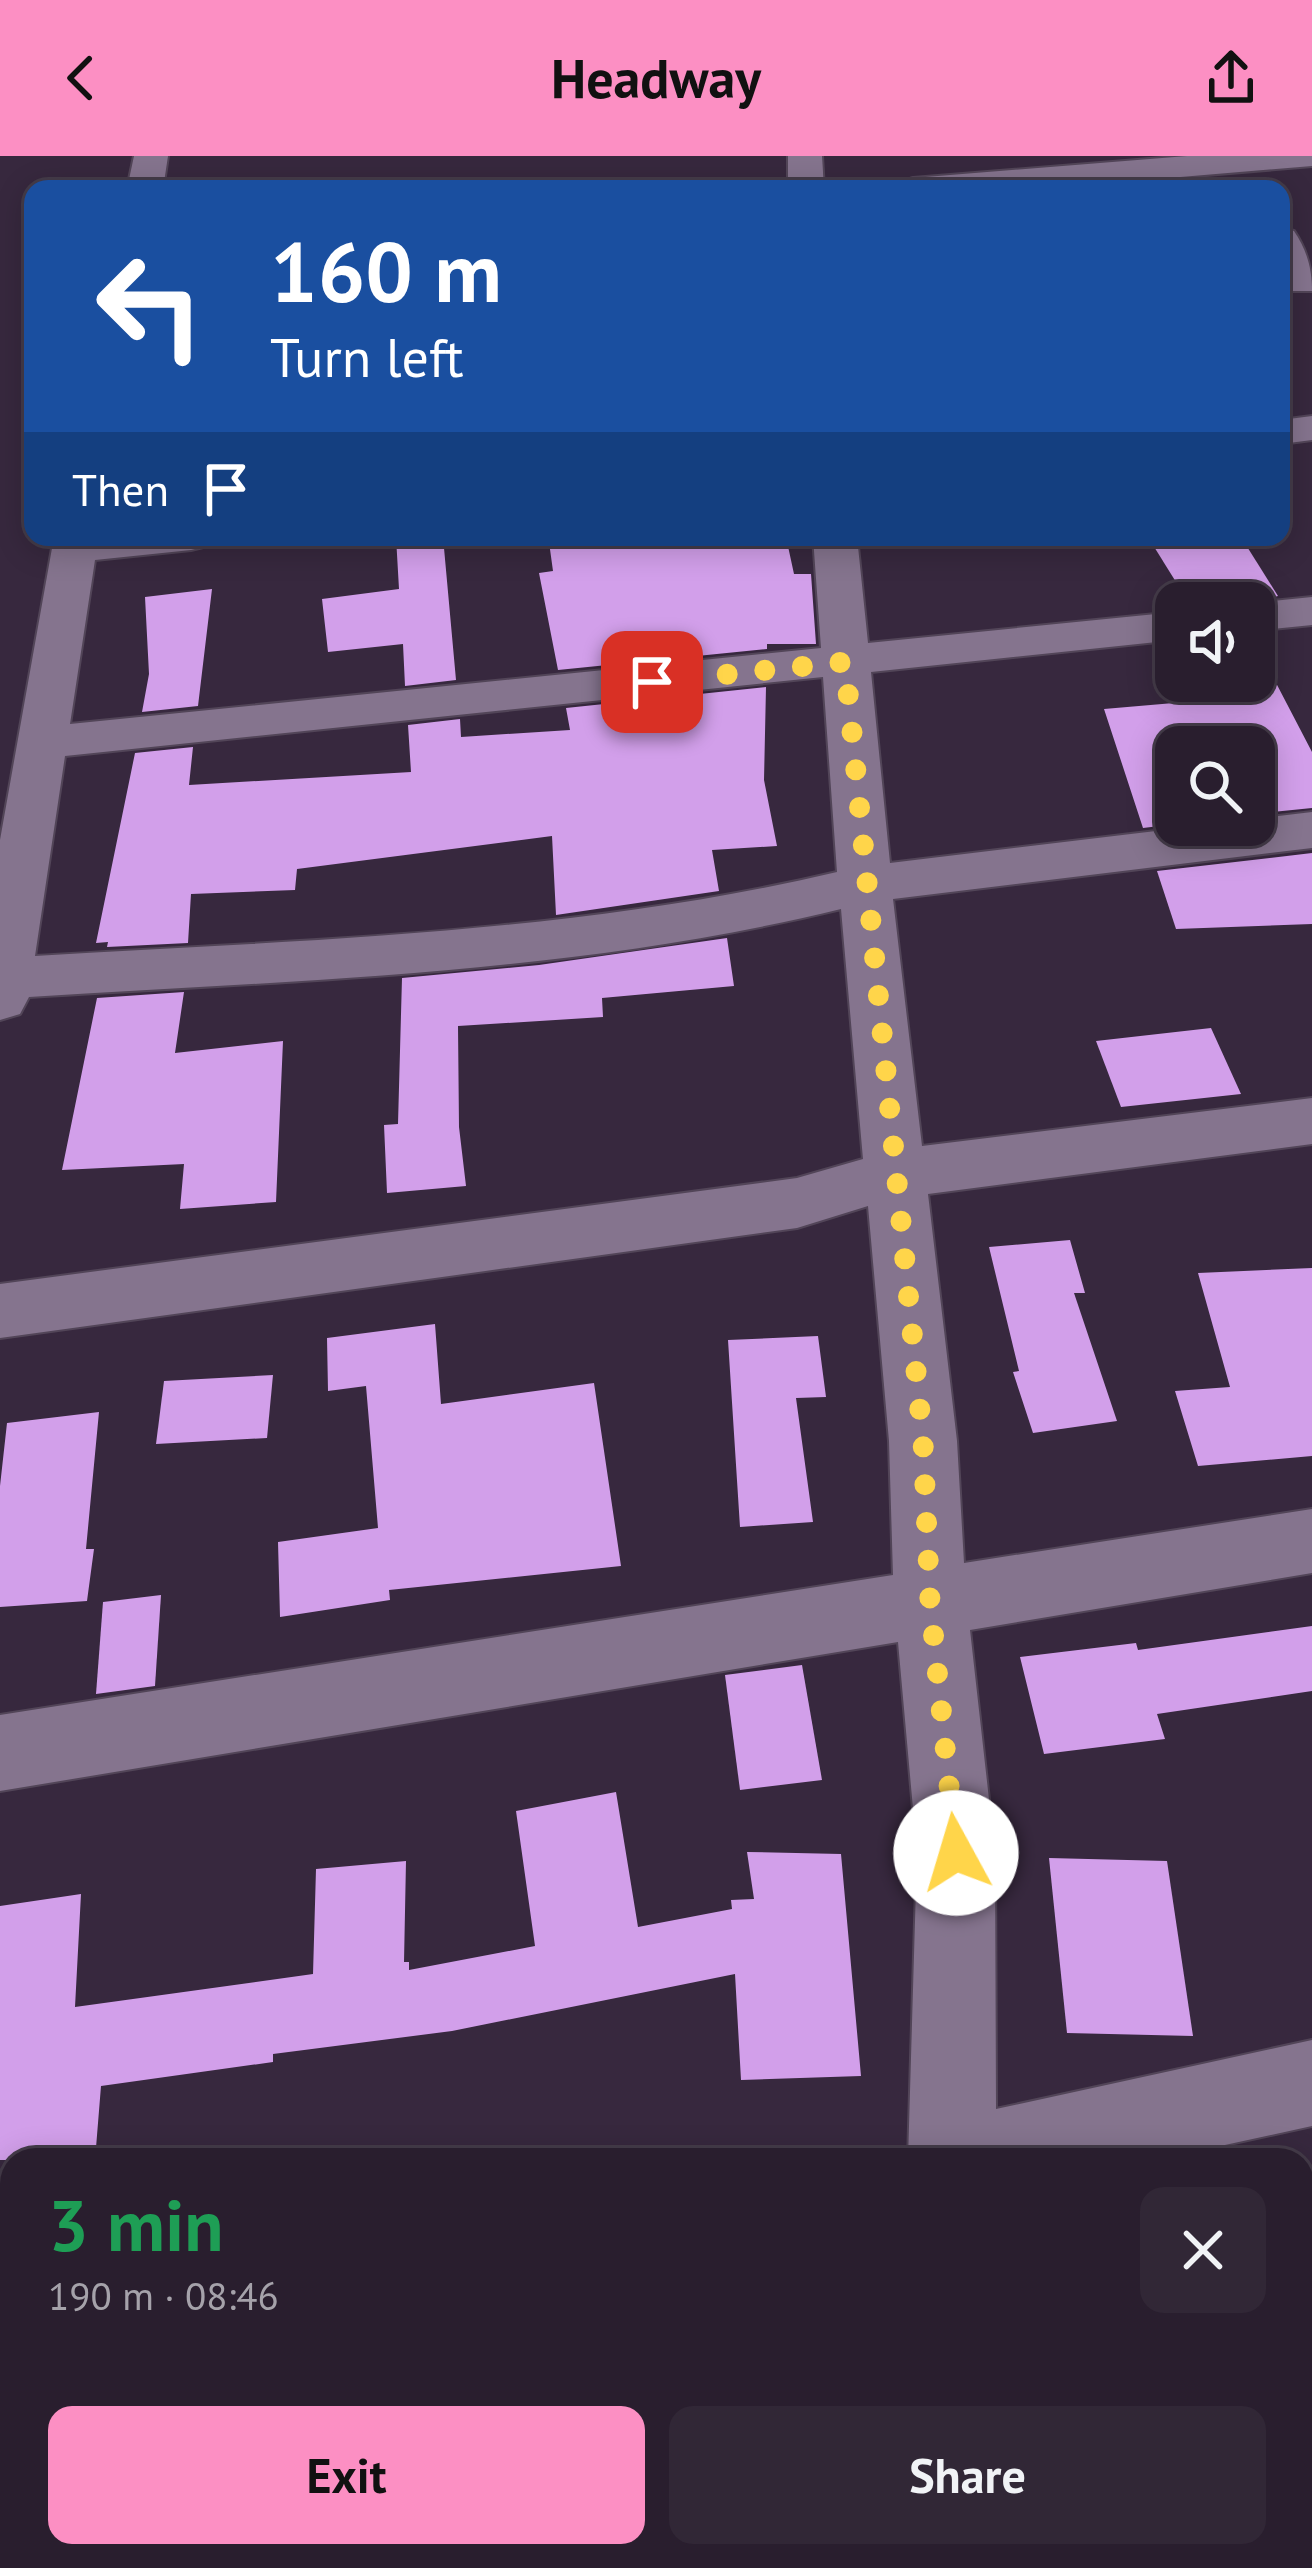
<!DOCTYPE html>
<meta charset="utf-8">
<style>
body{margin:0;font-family:"PT Sans",sans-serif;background:#312736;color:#f1f3f6;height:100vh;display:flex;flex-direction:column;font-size:45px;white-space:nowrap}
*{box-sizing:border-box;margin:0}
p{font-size:39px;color:#a5a2aa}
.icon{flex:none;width:66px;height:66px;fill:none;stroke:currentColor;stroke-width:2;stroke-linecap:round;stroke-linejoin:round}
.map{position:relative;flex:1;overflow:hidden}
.drawer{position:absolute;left:0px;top:1992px;width:1314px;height:420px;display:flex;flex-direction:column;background:#291e2e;border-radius:36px 36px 0 0;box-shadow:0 6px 30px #0003,0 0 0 3px #453c4a}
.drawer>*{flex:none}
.guide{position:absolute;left:24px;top:24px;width:1266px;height:366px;border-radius:24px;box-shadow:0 6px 30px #0003,0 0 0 3px #453c4a;background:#1a4fa0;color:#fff;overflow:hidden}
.buttons{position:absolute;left:1155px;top:426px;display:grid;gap:24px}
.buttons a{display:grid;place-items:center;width:120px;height:120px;border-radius:24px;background:#291e2e;box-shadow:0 6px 30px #0003,0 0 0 3px #453c4a;font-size:60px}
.pin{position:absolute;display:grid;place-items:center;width:102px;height:102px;color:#fff;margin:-51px;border-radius:24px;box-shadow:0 6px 18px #0006}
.me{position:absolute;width:132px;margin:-66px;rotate:354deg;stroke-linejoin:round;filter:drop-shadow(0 0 9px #0008)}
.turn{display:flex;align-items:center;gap:42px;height:252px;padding:0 48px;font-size:54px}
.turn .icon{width:156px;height:156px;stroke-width:2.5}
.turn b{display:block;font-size:84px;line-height:102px}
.then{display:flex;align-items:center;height:114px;padding:0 48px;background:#0003;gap:24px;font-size:45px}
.round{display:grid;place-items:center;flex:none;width:126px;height:126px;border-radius:24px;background:#312736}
.summary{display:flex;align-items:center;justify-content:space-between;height:204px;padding:0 48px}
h1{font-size:72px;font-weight:800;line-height:90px;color:#1e9e55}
.button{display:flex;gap:24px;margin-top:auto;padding:24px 48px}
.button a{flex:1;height:138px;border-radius:24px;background:#fc8fc3;color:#111;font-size:48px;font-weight:800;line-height:138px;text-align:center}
.button a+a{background:#312736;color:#f1f3f6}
header{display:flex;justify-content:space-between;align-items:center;height:156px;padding:0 48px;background:#fc8fc3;color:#111;font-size:54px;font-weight:800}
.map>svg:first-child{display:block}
.building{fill:#d29fea}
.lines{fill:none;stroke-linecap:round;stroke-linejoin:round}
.minor-casing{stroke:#524558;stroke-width:4}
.minor{fill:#85748e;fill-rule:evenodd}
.route{stroke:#ffd54a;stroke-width:21;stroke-dasharray:0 37.8}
</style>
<header><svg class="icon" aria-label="back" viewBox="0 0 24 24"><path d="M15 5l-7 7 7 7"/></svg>Headway<svg class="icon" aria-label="share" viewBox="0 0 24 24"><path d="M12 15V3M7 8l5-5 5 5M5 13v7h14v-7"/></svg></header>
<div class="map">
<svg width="1312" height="2412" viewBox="0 0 1312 2412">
<rect width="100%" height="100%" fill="#37283e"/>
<g class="building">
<path d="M396 381H443L456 524 405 530 403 488 328 496 322 443 399 433Z"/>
<path d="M621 381H786L794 418H811L816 488H767V493L558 514 539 417 553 415 549 386Z"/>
<path d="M1148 381H1241L1278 440 1250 447H1189Z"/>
<path d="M212 433 198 550 142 556 149 518 145 441Z"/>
<path d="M1188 525H1275L1312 596V652L1254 658V591H1176V668L1143 672 1104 553 1197 545Z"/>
<path d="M766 531 764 624 777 690 712 694 719 735 556 759 552 680 297 713 295 734 191 738 188 787 107 791 108 786 96 787 135 597 193 591 189 629 411 616 408 569 460 563 461 581 570 574 566 552Z"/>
<path d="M1312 697V768L1176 773 1157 715Z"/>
<path d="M727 782 734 830 602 842 603 861 458 870 459 971 466 1030 387 1037 384 969 398 968 402 822 539 809Z"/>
<path d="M184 836 175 897 283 885 276 1046 180 1053 184 1008 62 1014 97 842Z"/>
<path d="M1211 872 1241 938 1121 951 1096 885Z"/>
<path d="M1070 1084 1085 1137H1074L1117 1265 1033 1277 1013 1216 1019 1215 989 1091Z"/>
<path d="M1312 1112V1300L1198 1310 1175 1235 1230 1231 1198 1117Z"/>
<path d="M435 1168 441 1248 594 1227 621 1410 389 1434 390 1444 280 1461 278 1386 378 1372 366 1230 328 1235 327 1182Z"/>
<path d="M818 1180 826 1241 796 1242 813 1366 740 1371 728 1184Z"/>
<path d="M273 1219 267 1282 156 1288 164 1225Z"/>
<path d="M99 1256 86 1393H94L87 1445 0 1451V1330L7 1267Z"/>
<path d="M161 1439 155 1530 96 1538 103 1446Z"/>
<path d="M1312 1470V1535L1157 1558 1165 1583 1044 1598 1020 1501 1136 1487 1138 1494Z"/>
<path d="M802 1509 822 1624 740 1634 725 1519Z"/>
<path d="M616 1636 638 1771 732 1753 731 1744 754 1743 747 1696 841 1698 861 1920 741 1924 735 1818 452 1875 273 1898V1906L101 1930 95 2004H0V1750L81 1738 75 1851 313 1818 316 1713 406 1705 404 1806H409V1814L535 1790 516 1655Z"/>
<path d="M1049 1702 1167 1705 1193 1880 1067 1877Z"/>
</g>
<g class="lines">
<defs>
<g id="minor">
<path d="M134 0H168L163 33H127Z"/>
<path d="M788 0H822L824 33H788Z"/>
<path d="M1187 0H1312V10L1039 33H895L901 26 913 22Z"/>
<path d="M1281 72 1294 75C1307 94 1312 113 1312 135H1286L1281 128Z"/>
<path d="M1312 260V284L1281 288V264Z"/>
<path d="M54 381H213L207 390 191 394 95 404 70 568 821 492 813 381H857L868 487 1176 456V484L871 516 890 707 1206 669H1254V663L1312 656V692L893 743 922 990 1312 942V988L928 1038 957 1285 964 1407 1312 1353V1417L970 1474 995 1697 996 1953 1312 1884V1970L1156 2004H908L917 1697 898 1486 0 1635V1559L893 1419 889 1285 868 1050 797 1072 0 1182V1128L797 1022 863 1003 841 753C574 818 301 824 29 841L20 858 0 864V684ZM823 521 837 716C574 778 304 784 35 800L65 600Z"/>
<path d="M1312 441V469L1254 475V447Z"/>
<path d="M12 2109V2199L0 2202V2110Z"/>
<path d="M947 2400H1045L1046 2412H948Z"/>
</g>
</defs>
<use href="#minor" class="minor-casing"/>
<use href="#minor" class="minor"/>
</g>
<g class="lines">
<path class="route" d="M652 526 845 506 923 1285 930 1445 956 1697"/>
</g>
</svg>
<div class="buttons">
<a><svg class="icon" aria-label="sound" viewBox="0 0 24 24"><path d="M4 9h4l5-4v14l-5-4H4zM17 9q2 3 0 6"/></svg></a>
<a><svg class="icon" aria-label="search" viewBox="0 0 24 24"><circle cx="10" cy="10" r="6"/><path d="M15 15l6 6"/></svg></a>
</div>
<div class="pin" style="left:652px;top:526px;background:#d93025"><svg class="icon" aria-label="arrive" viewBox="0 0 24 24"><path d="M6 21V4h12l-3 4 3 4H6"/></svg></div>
<svg class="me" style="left:956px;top:1697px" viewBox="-20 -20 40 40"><circle r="19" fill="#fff"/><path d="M0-13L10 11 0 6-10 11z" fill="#ffd54a"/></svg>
<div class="guide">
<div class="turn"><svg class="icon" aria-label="left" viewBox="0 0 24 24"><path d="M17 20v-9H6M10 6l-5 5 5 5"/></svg><div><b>160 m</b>Turn left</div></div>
<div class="then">Then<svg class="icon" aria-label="arrive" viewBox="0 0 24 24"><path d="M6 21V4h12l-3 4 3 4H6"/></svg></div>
</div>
<section class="drawer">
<div class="summary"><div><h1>3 min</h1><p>190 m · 08:46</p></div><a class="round"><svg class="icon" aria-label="close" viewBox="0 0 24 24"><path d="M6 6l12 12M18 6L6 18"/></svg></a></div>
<div class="button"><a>Exit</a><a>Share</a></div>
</section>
</div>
